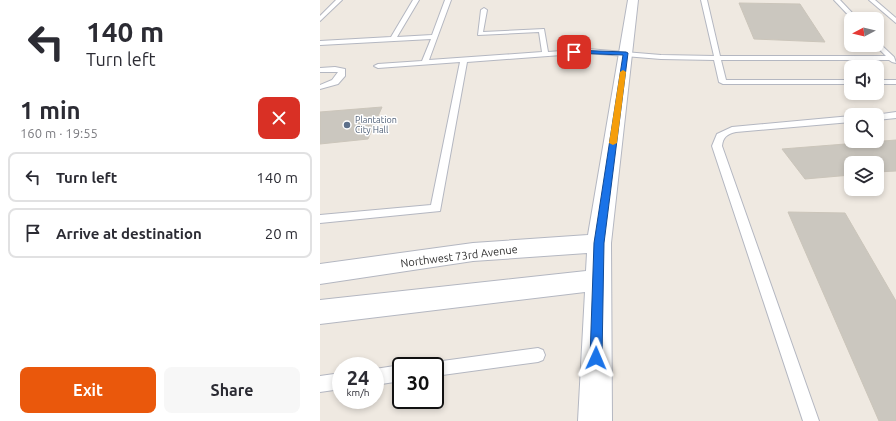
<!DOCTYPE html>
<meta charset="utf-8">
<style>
body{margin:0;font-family:Ubuntu,sans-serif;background:#f7f7f7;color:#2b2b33;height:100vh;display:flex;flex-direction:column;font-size:15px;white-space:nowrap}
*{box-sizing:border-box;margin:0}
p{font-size:13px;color:#7c7c81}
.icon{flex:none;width:22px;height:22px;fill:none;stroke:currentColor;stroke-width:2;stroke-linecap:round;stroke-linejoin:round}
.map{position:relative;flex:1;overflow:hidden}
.sheet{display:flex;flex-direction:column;background:#fff;width:320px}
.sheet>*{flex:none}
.hud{background:#fff;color:#2b2b33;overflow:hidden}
.needle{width:26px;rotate:263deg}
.controls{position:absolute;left:524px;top:12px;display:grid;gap:8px}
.controls a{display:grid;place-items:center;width:40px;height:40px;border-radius:8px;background:#fff;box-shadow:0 2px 6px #0003;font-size:20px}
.speed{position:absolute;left:12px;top:357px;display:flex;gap:8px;font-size:20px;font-weight:700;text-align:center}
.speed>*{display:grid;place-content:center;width:52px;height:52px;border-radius:50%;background:#fff;box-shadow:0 2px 6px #0003;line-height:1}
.speed small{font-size:10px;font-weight:400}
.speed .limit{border:2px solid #111;border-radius:6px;background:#fff;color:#111}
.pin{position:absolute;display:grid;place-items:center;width:34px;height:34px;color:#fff;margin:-17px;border-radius:8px;box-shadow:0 2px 6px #0006}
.me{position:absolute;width:44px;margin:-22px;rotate:1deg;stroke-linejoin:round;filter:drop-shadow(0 0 3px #0008)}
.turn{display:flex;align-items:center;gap:14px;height:84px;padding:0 20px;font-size:18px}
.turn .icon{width:52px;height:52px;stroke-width:2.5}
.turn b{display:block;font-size:28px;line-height:34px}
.round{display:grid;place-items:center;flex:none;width:42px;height:42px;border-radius:8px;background:#f7f7f7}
.overview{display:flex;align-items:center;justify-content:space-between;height:68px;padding:0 20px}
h1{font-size:24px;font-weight:700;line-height:30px}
.cta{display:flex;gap:8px;margin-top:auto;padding:8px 20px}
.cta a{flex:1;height:46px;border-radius:8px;background:#ea580c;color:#fff;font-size:16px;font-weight:700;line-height:46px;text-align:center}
.cta a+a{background:#f7f7f7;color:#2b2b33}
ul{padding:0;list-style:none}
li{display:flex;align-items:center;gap:12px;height:50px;margin:0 8px 6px;padding:0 12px;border:2px solid #e1e1e2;border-radius:8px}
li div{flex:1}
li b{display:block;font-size:15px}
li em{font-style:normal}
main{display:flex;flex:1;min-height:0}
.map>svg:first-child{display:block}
.building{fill:#cbc7bf;stroke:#cbc5ba}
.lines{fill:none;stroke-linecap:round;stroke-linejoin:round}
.lane-casing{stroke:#b4b7c1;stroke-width:2}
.street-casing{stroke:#b4b7c1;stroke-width:2}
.lane{fill:#fff;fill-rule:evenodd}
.street{fill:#fff;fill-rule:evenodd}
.route{fill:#1a73e8;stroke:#114b97}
.slow{fill:#f59e0b}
.service-dot{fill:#5c6f8a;stroke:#fff;stroke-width:1.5}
.labels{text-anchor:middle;stroke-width:3;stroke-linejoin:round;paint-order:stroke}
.far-service-label{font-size:9px;fill:#4e5e75;stroke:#fff;text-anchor:start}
.street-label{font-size:11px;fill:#2e2e2e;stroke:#fff}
</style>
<main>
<section class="sheet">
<div class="hud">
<div class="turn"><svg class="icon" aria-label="left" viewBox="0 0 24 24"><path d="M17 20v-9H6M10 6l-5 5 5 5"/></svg><div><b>140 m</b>Turn left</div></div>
</div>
<div class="overview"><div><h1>1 min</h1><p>160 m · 19:55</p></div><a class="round" style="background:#d93025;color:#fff"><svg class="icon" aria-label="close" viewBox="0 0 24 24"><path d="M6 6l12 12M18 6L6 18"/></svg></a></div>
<ul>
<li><svg class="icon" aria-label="left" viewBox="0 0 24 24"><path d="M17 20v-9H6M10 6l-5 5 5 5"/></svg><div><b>Turn left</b></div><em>140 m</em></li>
<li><svg class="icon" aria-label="arrive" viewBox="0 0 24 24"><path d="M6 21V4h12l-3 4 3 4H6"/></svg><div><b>Arrive at destination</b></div><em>20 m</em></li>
</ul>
<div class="cta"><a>Exit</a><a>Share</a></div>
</section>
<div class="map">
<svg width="576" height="421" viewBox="0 0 576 421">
<rect width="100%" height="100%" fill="#efe9e1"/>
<g class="building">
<path d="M419 3 480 4 505 42 434 39Z"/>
<path d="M62 107 48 139 0 144V112Z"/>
<path d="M576 140V171L557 172V163H531V175L485 179 462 149Z"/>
<path d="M468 212 525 213 576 301V421H559Z"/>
</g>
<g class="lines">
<defs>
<g id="lane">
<path d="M16 0H22L0 21V16Z"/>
<path d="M93 0H99L77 37 112 35 125 0H131L109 60 222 52 219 32 158 35 161 10 164 8 167 10 163 32 224 29 228 52 268 49 341 55 394 56 381 0H387L400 56H566L555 45H557V41L574 57 576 63 572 62 569 60H401L406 80H531V84H403L399 82 394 60 341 59 268 53 147 62 120 211 0 223V215L111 205 140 62 58 68 54 66 58 64 102 61 111 39 0 45V41L71 37Z"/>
<path d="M514 0H520L538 19H532Z"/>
<path d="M549 0H555L576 18V23Z"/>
<path d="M15 67 25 69V76L18 84 0 89V85L12 80 18 72H0V68Z"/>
<rect x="557" y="80" width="19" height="4"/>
<path d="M576 112V118L557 120V115H555Z"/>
<path d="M531 116V122L416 132C407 134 403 137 402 146L499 421H483L392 146 397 134 412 127Z"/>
<path d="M218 348 223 350 225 355 223 360 218 362 115 376V366H109L115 362Z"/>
<path d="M81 365 82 366H81V381L55 385V369Z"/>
<path d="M21 373V389L0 392V376Z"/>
</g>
<path id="street" d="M308 0H318L291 243 292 421H258L265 292 0 324V300L266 271 267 253 153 261 0 284V264L153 243 268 235Z"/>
</defs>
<use href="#lane" class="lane-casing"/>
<use href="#street" class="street-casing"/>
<use href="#lane" class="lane"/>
<use href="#street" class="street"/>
</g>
<path class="route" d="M252 50 306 52 308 53 284 243 282 358 281 362 276 364 272 362 270 358 274 243 303 55 254 53Z"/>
<path class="slow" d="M303 70 306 72 297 143 293 145 289 143 300 72Z"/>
<circle class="service-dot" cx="27" cy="125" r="4"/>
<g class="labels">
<g class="far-service-label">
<text x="35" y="123">Plantation<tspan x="35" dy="10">City Hall</tspan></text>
</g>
<g class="street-label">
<text transform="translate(139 256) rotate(-7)" y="4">Northwest 73rd Avenue</text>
</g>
</g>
</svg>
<div class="controls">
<a><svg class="needle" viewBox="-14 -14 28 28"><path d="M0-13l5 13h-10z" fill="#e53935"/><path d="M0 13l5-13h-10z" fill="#7c7c81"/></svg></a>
<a><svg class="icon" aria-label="sound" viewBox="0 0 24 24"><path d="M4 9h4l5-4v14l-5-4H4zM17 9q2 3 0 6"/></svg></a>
<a><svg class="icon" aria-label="search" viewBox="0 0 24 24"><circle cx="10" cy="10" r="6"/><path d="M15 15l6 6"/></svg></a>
<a><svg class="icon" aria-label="layers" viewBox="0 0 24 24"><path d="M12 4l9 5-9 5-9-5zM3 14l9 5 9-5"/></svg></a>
</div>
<div class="speed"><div>24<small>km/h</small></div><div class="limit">30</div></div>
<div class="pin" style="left:254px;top:52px;background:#d93025"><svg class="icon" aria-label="arrive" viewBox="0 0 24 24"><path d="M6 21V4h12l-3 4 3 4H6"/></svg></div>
<svg class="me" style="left:276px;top:358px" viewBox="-20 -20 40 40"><path d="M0-17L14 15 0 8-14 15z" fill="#1a73e8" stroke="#fff" stroke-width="4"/></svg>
</div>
</main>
